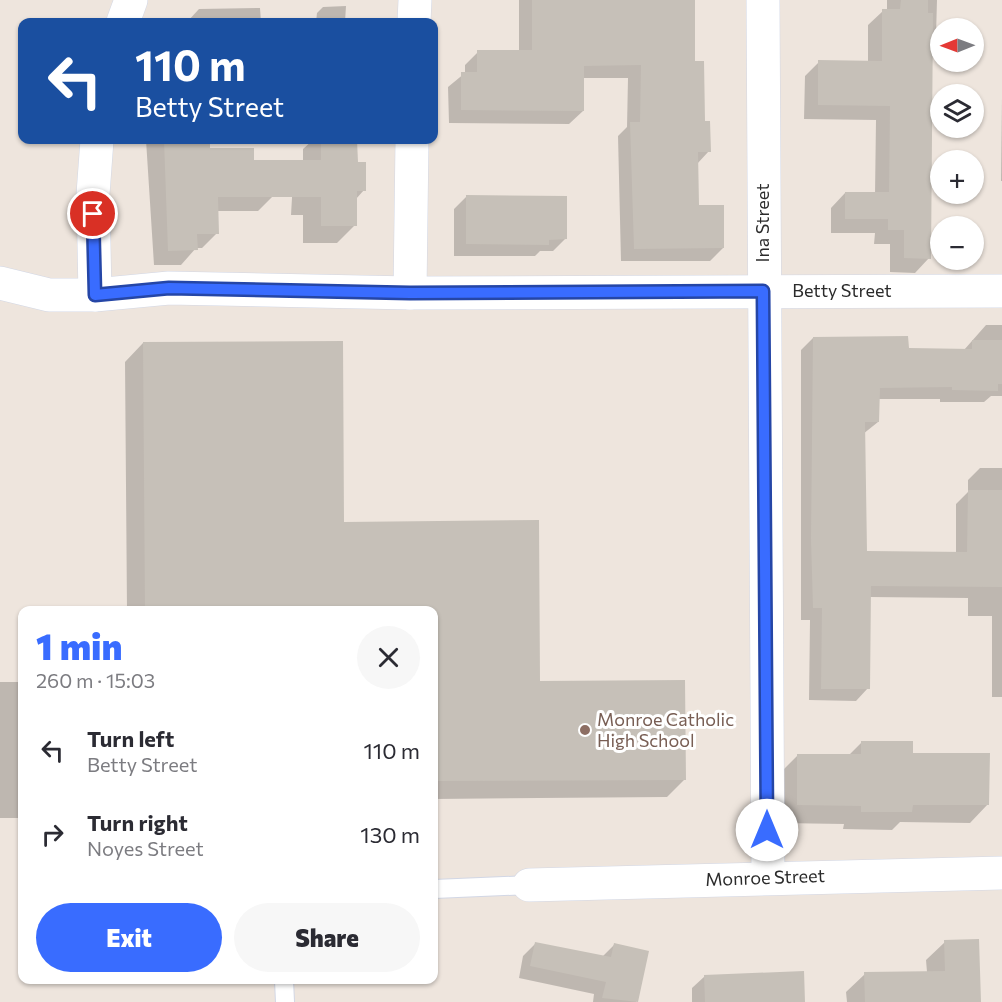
<!DOCTYPE html>
<meta charset="utf-8">
<style>
body{margin:0;font-family:Commissioner,sans-serif;background:#f7f7f7;color:#2b2b33;height:100vh;display:flex;flex-direction:column;font-size:22px;white-space:nowrap}
*{box-sizing:border-box;margin:0}
p{font-size:20px;color:#7c7c81}
.icon{flex:none;width:33px;height:33px;fill:none;stroke:currentColor;stroke-width:2;stroke-linecap:round;stroke-linejoin:round}
.map{position:relative;flex:1;overflow:hidden}
.side{position:absolute;left:18px;top:606px;width:420px;height:378px;display:flex;flex-direction:column;background:#fff;border-radius:12px;box-shadow:0 2px 4px #0004}
.side>*{flex:none}
.top-card{position:absolute;left:18px;top:18px;width:420px;height:126px;border-radius:12px;box-shadow:0 2px 4px #0004;background:#1a4fa0;color:#fff;overflow:hidden}
.needle{width:39px;rotate:269deg}
.tools{position:absolute;left:930px;top:18px;display:grid;gap:12px}
.tools a{display:grid;place-items:center;width:54px;height:54px;border-radius:50%;background:#fff;box-shadow:0 2px 4px #0004;font-size:30px}
.pin{position:absolute;display:grid;place-items:center;width:51px;height:51px;color:#fff;margin:-26px;border:3px solid #fff;border-radius:50%;box-shadow:0 2px 6px #0007}
.me{position:absolute;width:66px;margin:-33px;rotate:0deg;stroke-linejoin:round;filter:drop-shadow(0 0 4px #0008)}
.turn{display:flex;align-items:center;gap:21px;height:126px;padding:0 18px;font-size:27px}
.turn .icon{width:78px;height:78px;stroke-width:2.5}
.turn b{display:block;font-size:42px;line-height:51px}
.round{display:grid;place-items:center;flex:none;width:63px;height:63px;border-radius:32px;background:#f7f7f7}
.head{display:flex;align-items:center;justify-content:space-between;height:102px;padding:0 18px}
h1{font-size:36px;font-weight:800;line-height:45px;color:#396cff}
.primary-button{display:flex;gap:12px;margin-top:auto;padding:12px 18px}
.primary-button a{flex:1;height:69px;border-radius:36px;background:#396cff;color:#fff;font-size:24px;font-weight:800;line-height:69px;text-align:center}
.primary-button a+a{background:#f7f7f7;color:#2b2b33}
ul{padding:0;list-style:none}
li{display:flex;align-items:center;gap:18px;height:84px;padding:0 18px}
li div{flex:1}
li b{display:block;font-size:22px}
li em{font-style:normal}
.map>svg:first-child{display:block}
.shadow{fill:#0003}
.building{fill:#c6c0b8}
.lines{fill:none;stroke-linecap:round;stroke-linejoin:round}
.service-casing{stroke:#d2d7e5;stroke-width:20}
.minor-casing{stroke:#d2d7e5;stroke-width:34}
.service{stroke:#fff;stroke-width:18}
.minor{stroke:#fff;stroke-width:33}
.route-casing{stroke:#2546a6;stroke-width:15}
.route{stroke:#396cff;stroke-width:10}
.education-dot{fill:#8d6e63;stroke:#fff;stroke-width:2}
.labels{text-anchor:middle;stroke-width:6;stroke-linejoin:round;paint-order:stroke}
.street-label{font-size:18px;fill:#2b2b2b;stroke:#fff}
.education-label{font-size:18px;fill:#785e54;stroke:#fff;text-anchor:start}
</style>
<div class="map">
<svg width="1002" height="1002" viewBox="0 0 1002 1002">
<rect width="100%" height="100%" fill="#eee5dd"/>
<g class="shadow">
<path d="M519 0H694V62L709 151 697 164V207L723 248 710 261H621L618 136 627 127 628 78H582L583 111 569 124 449 123 448 87 465 73V65L478 52H519Z"/>
<path d="M887 0H937L936 36 931 41 929 258 915 273 890 272V244H874L875 233H831V208L845 193 875 194 876 120 804 119 805 76 819 62H868V25L883 11H887Z"/>
<path d="M346 6 345 22H316L317 13 323 7Z"/>
<path d="M260 8 261 22H187L199 9Z"/>
<path d="M1002 97V181H1001Z"/>
<path d="M146 140H208V150L252 161 273 196 258 211H217V233L202 248H196L181 265H154Z"/>
<path d="M313 140H356V164L364 190 356 199 355 225 337 243H303V215H291L293 180 303 170V149Z"/>
<path d="M467 196 565 239 553 251H540L535 256H454V209Z"/>
<path d="M986 325H1002V396H991L984 402H940V399H878V422L863 434 866 553 956 554V504L968 492V480L980 468H1002V697H992V616H968V598L869 597 868 688 856 701 809 700 810 620H801V350L813 338 907 350H964Z"/>
<path d="M143 343 343 523 538 682 685 779 667 797 434 799V610H127L125 362Z"/>
<rect x="0" y="682" width="22" height="136"/>
<path d="M862 742 988 804 970 823 900 822 892 830 843 829 844 824 779 823V774L798 755 848 756Z"/>
<path d="M945 942 979 1002H847L846 992 865 974 927 972 926 960Z"/>
<path d="M536 943 602 957 614 945 647 952 636 1002H593L594 994 519 978 523 956Z"/>
<path d="M705 976 804 1002H692V988Z"/>
</g>
<g class="building">
<path d="M532 0H695V61H704L705 121H710L711 152H698L699 205H724V248L634 249 630 122H640L641 65 584 66V111L461 110V72H477V50H532Z"/>
<path d="M901 0H928V13H933L931 259 904 258V230H888V219H845V192H889L890 106 818 105V60L882 61V9H900Z"/>
<path d="M164 140H210V148H254V160H321V140H357L358 162H366V191H357V226H321V197H218L219 234H197L198 250 168 251Z"/>
<path d="M466 195 567 196V239L549 240V245L466 244Z"/>
<path d="M908 336 909 348 972 349V340H1002V384H998V391L952 390V387L880 388 879 422H865L867 551 967 552 968 490H1002V587L871 586 870 689H821L822 608H813L811 539 813 337Z"/>
<path d="M343 341 344 522 539 520 540 681 685 680 686 780 434 781V610H145L143 342Z"/>
<path d="M861 741H913V753H990L989 805H913L912 812H861V806L797 805V754H861Z"/>
<path d="M979 939 981 1002H865L864 972 945 971 944 940Z"/>
<path d="M535 942 611 957 614 943 649 951 638 1002 602 998 606 982 530 966Z"/>
<path d="M804 971 805 1002H705L704 975Z"/>
</g>
<g class="lines">
<defs>
<g id="service">
<path d="M434 889 529 885"/>
<path d="M284 980 285 1002"/>
</g>
<g id="minor">
<path d="M763 0 768 877"/>
<path d="M123 22 131 0"/>
<path d="M414 22 415 0"/>
<path d="M0 283 49 295H95L169 288 410 293 1002 291"/>
<path d="M410 293 412 140"/>
<path d="M95 295 93 194 97 140"/>
<path d="M529 885 1002 873"/>
</g>
</defs>
<use href="#service" class="service-casing"/>
<use href="#minor" class="minor-casing"/>
<use href="#service" class="service"/>
<use href="#minor" class="minor"/>
</g>
<g class="lines">
<defs>
<path id="route" d="M93 214 95 295 169 288 410 293 763 291 767 830"/>
</defs>
<use href="#route" class="route-casing"/>
<use href="#route" class="route"/>
</g>
<circle class="education-dot" cx="585" cy="730" r="6"/>
<g class="labels">
<g class="street-label">
<text transform="translate(763 223) rotate(-90)" y="6">Ina Street</text>
<text x="842" y="297">Betty Street</text>
<text transform="translate(765 878) rotate(-2)" y="6">Monroe Street</text>
</g>
<g class="education-label">
<text x="597" y="726">Monroe Catholic<tspan x="597" dy="21">High School</tspan></text>
</g>
</g>
</svg>
<div class="tools">
<a><svg class="needle" viewBox="-14 -14 28 28"><path d="M0-13l5 13h-10z" fill="#e53935"/><path d="M0 13l5-13h-10z" fill="#7c7c81"/></svg></a>
<a><svg class="icon" aria-label="layers" viewBox="0 0 24 24"><path d="M12 4l9 5-9 5-9-5zM3 14l9 5 9-5"/></svg></a>
<a>+</a>
<a>−</a>
</div>
<div class="pin" style="left:93px;top:214px;background:#d93025"><svg class="icon" aria-label="arrive" viewBox="0 0 24 24"><path d="M6 21V4h12l-3 4 3 4H6"/></svg></div>
<svg class="me" style="left:767px;top:830px" viewBox="-20 -20 40 40"><circle r="19" fill="#fff"/><path d="M0-13L10 11 0 6-10 11z" fill="#396cff"/></svg>
<div class="top-card">
<div class="turn"><svg class="icon" aria-label="left" viewBox="0 0 24 24"><path d="M17 20v-9H6M10 6l-5 5 5 5"/></svg><div><b>110 m</b>Betty Street</div></div>
</div>
<section class="side">
<div class="head"><div><h1>1 min</h1><p>260 m · 15:03</p></div><a class="round"><svg class="icon" aria-label="close" viewBox="0 0 24 24"><path d="M6 6l12 12M18 6L6 18"/></svg></a></div>
<ul>
<li><svg class="icon" aria-label="left" viewBox="0 0 24 24"><path d="M17 20v-9H6M10 6l-5 5 5 5"/></svg><div><b>Turn left</b><p>Betty Street</p></div><em>110 m</em></li>
<li><svg class="icon" aria-label="right" viewBox="0 0 24 24"><path d="M7 20v-9h11M14 6l5 5-5 5"/></svg><div><b>Turn right</b><p>Noyes Street</p></div><em>130 m</em></li>
</ul>
<div class="primary-button"><a>Exit</a><a>Share</a></div>
</section>
</div>
